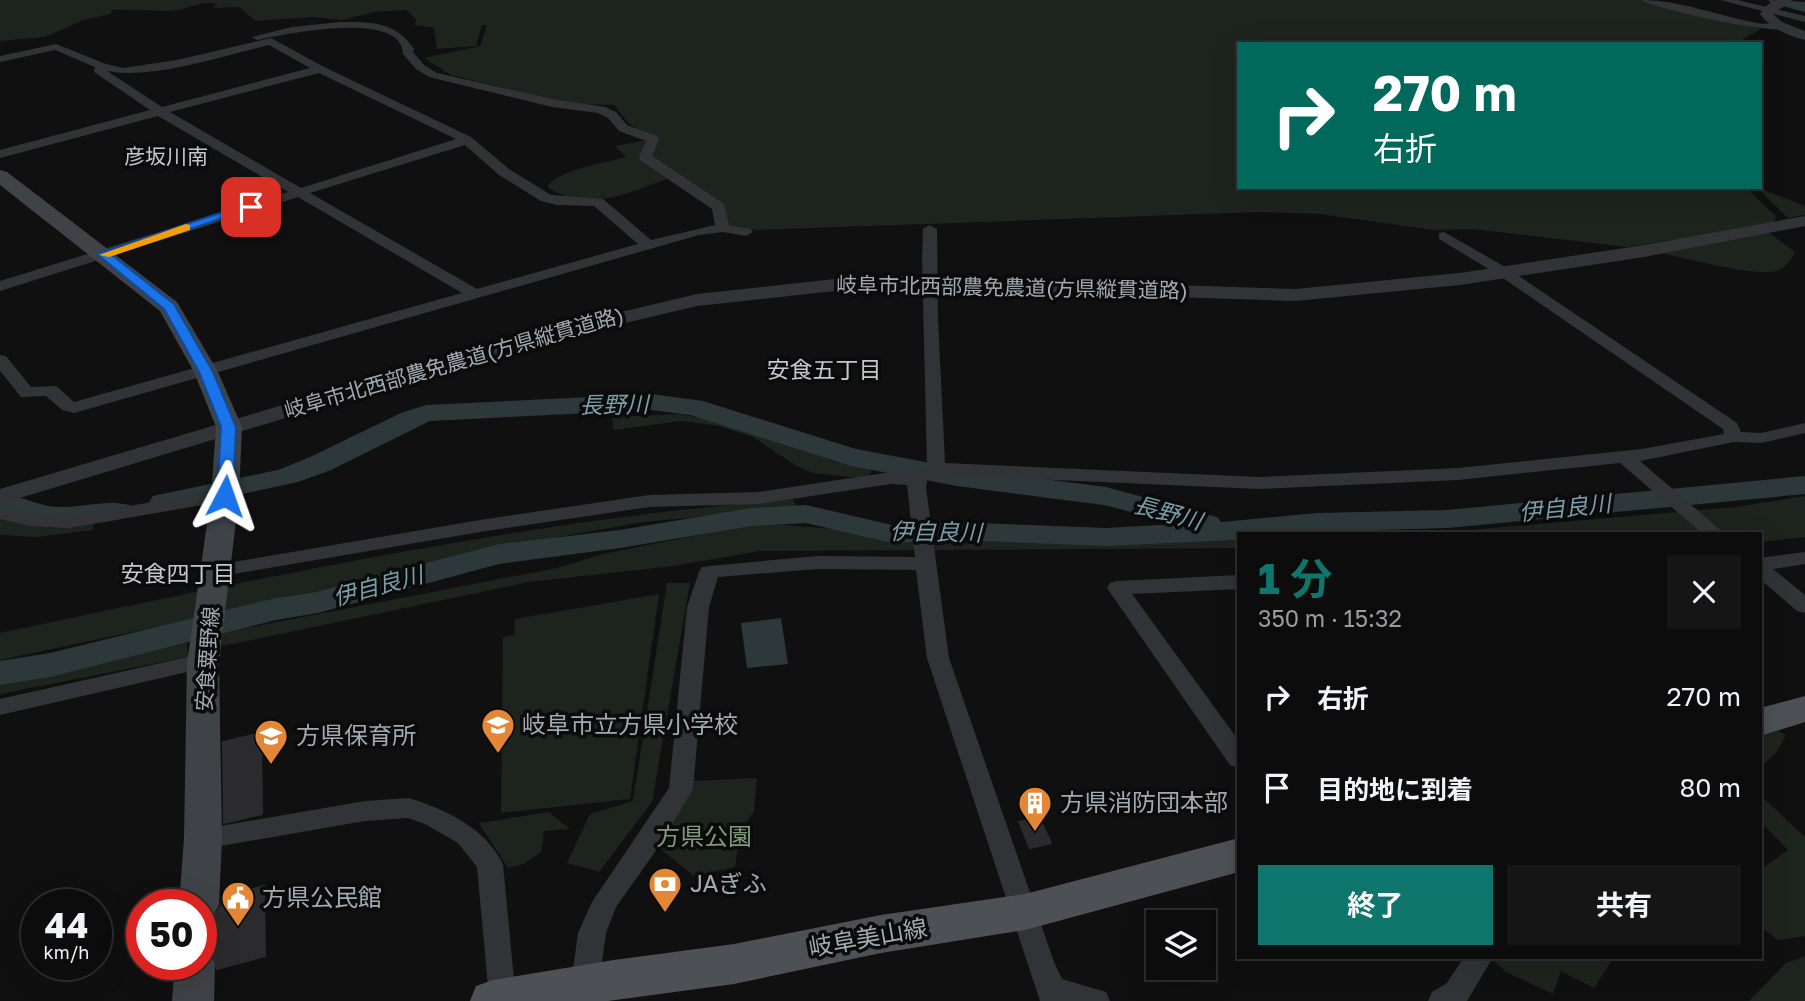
<!DOCTYPE html>
<html lang="ja">
<meta charset="utf-8">
<style>
body{margin:0;font-family:"Golos Text","Noto Sans JP",sans-serif;background:#151516;color:#f1f3f6;height:100vh;display:flex;flex-direction:column;font-size:26px;white-space:nowrap}
*{box-sizing:border-box;margin:0}
p{font-size:23px;color:#9a9b9d}
.icon{flex:none;width:38px;height:38px;fill:none;stroke:currentColor;stroke-width:2;stroke-linecap:round;stroke-linejoin:round}
.map{position:relative;flex:1;overflow:hidden}
.sheet{position:absolute;left:1237px;top:532px;width:525px;height:427px;display:flex;flex-direction:column;background:#0c0c0d;border-radius:0px;box-shadow:0 7px 28px #0002,0 0 0 2px #2c2c2e}
.sheet>*{flex:none}
.top-card{position:absolute;left:1237px;top:42px;width:525px;height:147px;border-radius:0px;box-shadow:0 7px 28px #0002,0 0 0 2px #2c2c2e;background:#00695c;color:#fff;overflow:hidden}
.controls{position:absolute;left:1146px;top:910px;display:grid;gap:14px}
.controls a{display:grid;place-items:center;width:70px;height:70px;border-radius:0px;background:#0c0c0d;box-shadow:0 7px 28px #0002,0 0 0 2px #2c2c2e;font-size:35px}
.speed{position:absolute;left:21px;top:889px;display:flex;gap:14px;font-size:35px;font-weight:700;text-align:center}
.speed>*{display:grid;place-content:center;width:91px;height:91px;border-radius:50%;background:#0c0c0d;box-shadow:0 7px 28px #0002,0 0 0 2px #2c2c2e;line-height:1}
.speed small{font-size:18px;font-weight:400}
.speed .limit{border:10px solid #d22;background:#fff;color:#111}
.pin{position:absolute;display:grid;place-items:center;width:60px;height:60px;color:#fff;margin:-30px;border-radius:14px;box-shadow:0 4px 10px #0006}
.me{position:absolute;width:77px;margin:-38px;rotate:4deg;stroke-linejoin:round;filter:drop-shadow(0 0 5px #0008)}
.turn{display:flex;align-items:center;gap:24px;height:147px;padding:0 21px;font-size:32px}
.turn .icon{width:91px;height:91px;stroke-width:2.5}
.turn b{display:block;font-size:49px;line-height:60px}
.round{display:grid;place-items:center;flex:none;width:74px;height:74px;border-radius:0px;background:#151516}
.overview{display:flex;align-items:center;justify-content:space-between;height:119px;padding:0 21px}
h1{font-size:42px;font-weight:700;line-height:52px;color:#0f766e}
.primary-button{display:flex;gap:14px;margin-top:auto;padding:14px 21px}
.primary-button a{flex:1;height:80px;border-radius:0px;background:#0f766e;color:#fff;font-size:28px;font-weight:700;line-height:80px;text-align:center}
.primary-button a+a{background:#151516;color:#f1f3f6}
ul{padding:0;list-style:none}
li{display:flex;align-items:center;gap:21px;height:91px;padding:0 21px}
li div{flex:1}
li b{display:block;font-size:26px}
li em{font-style:normal}
.map>svg:first-child{display:block}
.green{fill:#1d231d}
.water{fill:#2c383a}
.lines{fill:none;stroke-linecap:round;stroke-linejoin:round}
.river{fill:#2c383a;fill-rule:evenodd}
.building{fill:#2b2b2d;stroke:#2a2b2d;stroke-width:2}
.minor{fill:#313336;fill-rule:evenodd}
.tertiary{fill:#313336;fill-rule:evenodd}
.secondary{fill:#3f4246;fill-rule:evenodd}
.primary{fill:#4d5055;fill-rule:evenodd}
.route{fill:#1a73e8;stroke:#114b97;stroke-width:2}
.slow{fill:#f59e0b}
.labels{text-anchor:middle;stroke-width:7;stroke-linejoin:round;paint-order:stroke}
.far-quarter-label{font-size:21px;fill:#c3c8cd;stroke:#0b0b0c}
.street-label{font-size:21px;fill:#a2aab1;stroke:#0b0b0c}
.neighbourhood-label{font-size:23px;fill:#c3c8cd;stroke:#0b0b0c}
.water-label{font-size:23px;font-style:italic;fill:#7b9eaa;stroke:#0b0b0c}
.near-poi-label{font-size:24px;fill:#a2aab1;stroke:#0b0b0c;text-anchor:start}
.near-park-label{font-size:24px;fill:#7f9b7a;stroke:#0b0b0c}
.near-street-label{font-size:24px;fill:#a2aab1;stroke:#0b0b0c}
</style>
<div class="map">
<svg width="1805" height="1001" viewBox="0 0 1805 1001">
<rect width="100%" height="100%" fill="#101011"/>
<g class="green">
<path d="M0 0H1648L1761 29 1735 44H1239V187H1745L1776 216 1773 224 1627 247 1471 229 1433 230 1320 214 1260 212 756 230 730 225 703 197 675 176C634 191 588 214 547 187 559 169 605 163 626 157L615 146 657 138 629 124 614 105 568 104 451 75 424 58 480 46 487 25H482L476 46 437 49 434 29 436 28 415 25 416 19 406 10 374 12 342 20 313 17 256 21 239 7 213 8 217 4C200 0 185 11 168 11 149 11 131 9 112 10L110 14 84 20 45 37 0 41Z"/>
<path d="M1756 187 1805 206V215L1788 218Z"/>
<path d="M1768 232 1795 252C1790 260 1786 269 1776 271 1754 277 1685 258 1660 253Z"/>
<path d="M679 414 738 425 836 462 872 470 867 479 813 473 795 465 753 437 719 426 681 421 613 430 612 417Z"/>
<path d="M1805 496V537L1761 542 1760 534H1734L1728 530 1645 534H1374L1434 533 1736 507Z"/>
<path d="M793 499 797 507 644 522 540 540 294 598 0 660V633C262 578 525 520 793 499Z"/>
<path d="M0 518 93 521V530L37 537 0 535Z"/>
<path d="M758 523 850 530 875 536 1163 539 1239 537V548L759 551 674 566 529 582 223 646 220 633 557 568 603 554Z"/>
<path d="M667 583H690L652 802 599 872 567 863 590 814 633 801Z"/>
<path d="M659 594 630 799 501 813 503 637 514 635 515 619Z"/>
<path d="M187 643 188 657 0 694V684Z"/>
<path d="M1776 730 1786 735 1776 753 1761 766 1760 735Z"/>
<path d="M757 778 754 811 740 833 735 867 694 876 658 847 692 781Z"/>
<path d="M1761 796 1805 837V936L1778 940 1761 927V869L1788 850 1761 822Z"/>
<path d="M549 812 570 829 544 831 541 852 524 864 508 868 479 823Z"/>
<path d="M1805 956V1001H1749L1786 963Z"/>
<path d="M1614 957 1594 988 1561 971 1553 994 1506 972 1491 958Z"/>
</g>
<path class="water" d="M781 618 788 664 747 668 741 623Z"/>
<g class="lines">
<g class="river">
<path d="M1768 0 1805 2V12L1771 3Z"/>
<path d="M651 394 703 401 856 449 957 468 1106 487 1217 517 1221 522 1317 513 1448 510 1805 476V494L1448 528 1239 534V540H1234L1106 546 952 540 892 543 806 523 751 526 620 548 499 564 318 613 276 620 50 677 0 685V661L50 653 276 598 317 592 499 544 620 530 751 508 806 505 892 525 952 522 1106 528 1177 524 1104 505 957 486 851 466 690 415 651 410 430 421 331 470 298 482 164 511 153 508 149 502 153 496 278 470 310 457 401 413 426 405Z"/>
<path d="M0 491C20 496 37 506 58 507 81 508 106 499 129 505L133 511 129 517C86 528 41 529 0 511Z"/>
</g>
</g>
<g class="building">
<path d="M261 733 262 814 224 823 223 742Z"/>
<path d="M1039 818 1051 843 1030 848 1019 822Z"/>
<path d="M264 886 265 956 217 969 211 951 212 919 221 906 222 898Z"/>
</g>
<g class="lines">
<g class="minor">
<path d="M1641 0C1680 0 1719 16 1757 23 1767 25 1780 22 1789 28 1777 36 1656 9 1641 0Z"/>
<path d="M1720 0H1737L1805 16V22Z"/>
<path d="M340 22C371 22 395 21 414 49L413 52 424 65 437 73 552 99 605 107 616 112 627 125 657 136 659 139 652 156 724 204 729 225 751 229 753 232 746 236 723 232 699 235 74 413 62 410 46 396 21 397 0 371V355L6 356 31 387 56 386 74 402 462 293 298 197 0 291V281L288 192 158 116 0 158V150L150 110 94 72 95 67 55 50 0 62V56L56 44 106 64 123 68 177 60 271 38 324 67 471 137 509 169 551 195 603 199 651 240 715 225 712 209 640 160 639 157 646 141 619 131 608 118 598 113 552 107 429 77 416 69 403 54C403 9 284 34 257 40L252 37 292 27ZM269 45 310 68 162 107 107 71C151 80 225 55 269 45ZM319 73 456 139 301 188 170 112ZM465 145 499 175 541 201 557 205 594 206 638 244 477 289 310 193Z"/>
<path d="M930 225 937 229 938 319 945 463 1259 477 1458 468 1642 449 1724 434 1723 429 1497 274 1439 239V233L1444 232 1507 268 1737 423 1741 432 1761 433 1805 423V433L1761 443 1734 442 1640 461 1725 534H1703L1620 463 1458 480 1259 489 943 475 927 480 926 488 949 658 1054 962 1062 979 1106 992 1110 1001H1040L927 658 916 570 817 569 718 577 709 607 693 789 662 842 616 907 606 933 599 984 604 1001H576L571 984 578 933 592 902 669 788 687 607 699 572 702 567 709 566 817 556 915 557 907 485 891 484 759 504 649 507 480 532 216 577 209 576 206 571 209 566 216 565 480 520 649 495 759 492 891 472 907 474 927 467 922 259 923 229Z"/>
<path d="M225 490 235 496 232 500 68 528 31 526 0 519V507L31 514 68 516Z"/>
<path d="M1805 552V564L1773 569 1805 595V613L1797 611 1760 579V558Z"/>
<path d="M1239 575V589L1132 594 1239 741V768L1230 765 1107 588 1110 583 1117 581Z"/>
<path d="M188 657 196 660 199 665 196 670 0 715V699Z"/>
<path d="M409 798C447 810 484 827 503 864L516 1001H490L489 998 477 867 458 843 425 824 408 818 365 821 203 849 194 846 190 839 194 832 203 829 365 801Z"/>
<path d="M1464 957H1493L1467 1001H1428L1432 992 1447 983Z"/>
</g>
<g class="tertiary">
<path d="M1777 0H1793L1773 14 1782 22 1805 31V40C1787 35 1771 29 1760 14L1767 5Z"/>
<path d="M1805 216V226L1644 257 1460 285 1295 301 871 287 697 306 511 350 0 504V489L498 341 697 294 871 275 1295 289 1460 273 1644 245Z"/>
</g>
<g class="secondary">
<path d="M0 170 7 172 177 302 218 372 242 427 239 496 219 663 222 839 219 905 213 916 201 920V905H179L184 839 187 663 211 496 216 427 194 372 160 311 0 185Z"/>
<path d="M201 949 209 952 215 964 214 1001H172L175 964H201Z"/>
</g>
<g class="primary">
<path d="M1805 696V722L1760 736V708Z"/>
<path d="M1239 838V872L1025 930 881 953 734 984 608 1001H470L476 986 493 980 614 960 734 944 881 915 1025 894Z"/>
</g>
</g>
<path class="route" d="M247 204 256 207 112 255 174 304 213 372 236 427 233 496 225 501 217 496 221 427 199 372 164 309 97 254Z"/>
<path class="slow" d="M186 224 190 225V230L109 257 99 255Z"/>
<defs>
<symbol id="school-pin" viewBox="-11 -11 22 30"><path d="M0 17L-7.5 6A9.5 9.5 0 1 1 7.5 6Z" fill="#e38636" stroke="#0b0b0c"/><path d="M0-5L7-2L0 1L-7-2ZM-4 1L0 2.5L4 1V4Q0 6-4 4Z" fill="#fff"/></symbol>
<symbol id="building-pin" viewBox="-11 -11 22 30"><path d="M0 17L-7.5 6A9.5 9.5 0 1 1 7.5 6Z" fill="#e38636" stroke="#0b0b0c"/><path d="M-4-6H4V6H1V3H-1V6H-4ZM-2.5-4.3h1.7v1.8h-1.7ZM.8-4.3h1.7v1.8H.8ZM-2.5-1h1.7V.8h-1.7ZM.8-1h1.7V.8H.8Z" fill="#fff"/></symbol>
<symbol id="bank-pin" viewBox="-11 -11 22 30"><path d="M0 17L-7.5 6A9.5 9.5 0 1 1 7.5 6Z" fill="#e38636" stroke="#0b0b0c"/><path d="M-6-4H6V4H-6ZM0-2.3a2.3 2.3 0 1 0 0 4.6a2.3 2.3 0 1 0 0-4.6Z" fill="#fff"/></symbol>
<symbol id="civic-pin" viewBox="-11 -11 22 30"><path d="M0 17L-7.5 6A9.5 9.5 0 1 1 7.5 6Z" fill="#e38636" stroke="#0b0b0c"/><path d="M-.6-6.5H3V-4.5H.6V-3L4-1V1h2V6H-6V1h2V-1L-.6-3ZM-1.2 2.5V6h2.4V2.5Z" fill="#fff"/></symbol>
</defs>
<g fill-rule="evenodd">
<use href="#school-pin" x="479" y="706" width="38" height="52"/>
<use href="#school-pin" x="252" y="717" width="38" height="52"/>
<use href="#building-pin" x="1016" y="784" width="38" height="52"/>
<use href="#bank-pin" x="646" y="865" width="38" height="52"/>
<use href="#civic-pin" x="219" y="879" width="38" height="52"/>
</g>
<g class="labels">
<g class="far-quarter-label">
<text x="166" y="164">彦坂川南</text>
</g>
<g class="street-label">
<text transform="translate(1012 288) rotate(1)" y="7">岐阜市北西部農免農道(方県縦貫道路)</text>
<text transform="translate(454 363) rotate(-16)" y="7">岐阜市北西部農免農道(方県縦貫道路)</text>
<text transform="translate(208 659) rotate(-86)" y="7">安食粟野線</text>
</g>
<g class="neighbourhood-label">
<text x="824" y="378">安食五丁目</text>
<text x="178" y="582">安食四丁目</text>
</g>
<g class="water-label">
<text transform="translate(614 405) rotate(-1)" y="8">長野川</text>
<text transform="translate(1565 508) rotate(-6)" y="8">伊自良川</text>
<text transform="translate(1168 513) rotate(15)" y="8">長野川</text>
<text transform="translate(936 532) rotate(1)" y="8">伊自良川</text>
<text transform="translate(378 586) rotate(-15)" y="8">伊自良川</text>
</g>
<g class="near-poi-label">
<text x="522" y="733">岐阜市立方県小学校</text>
<text x="296" y="744">方県保育所</text>
<text x="1060" y="811">方県消防団本部</text>
<text x="690" y="892">JAぎふ</text>
<text x="262" y="906">方県公民館</text>
</g>
<g class="near-park-label">
<text x="704" y="845">方県公園</text>
</g>
<g class="near-street-label">
<text transform="translate(868 938) rotate(-10)" y="8">岐阜美山線</text>
</g>
</g>
</svg>
<div class="controls">
<a><svg class="icon" aria-label="layers" viewBox="0 0 24 24"><path d="M12 4l9 5-9 5-9-5zM3 14l9 5 9-5"/></svg></a>
</div>
<div class="speed"><div>44<small>km/h</small></div><div class="limit">50</div></div>
<div class="pin" style="left:251px;top:207px;background:#d93025"><svg class="icon" aria-label="arrive" viewBox="0 0 24 24"><path d="M6 21V4h12l-3 4 3 4H6"/></svg></div>
<svg class="me" style="left:225px;top:496px" viewBox="-20 -20 40 40"><path d="M0-17L14 15 0 8-14 15z" fill="#1a73e8" stroke="#fff" stroke-width="4"/></svg>
<div class="top-card">
<div class="turn"><svg class="icon" aria-label="right" viewBox="0 0 24 24"><path d="M7 20v-9h11M14 6l5 5-5 5"/></svg><div><b>270 m</b>右折</div></div>
</div>
<section class="sheet">
<div class="overview"><div><h1>1 分</h1><p>350 m · 15:32</p></div><a class="round"><svg class="icon" aria-label="close" viewBox="0 0 24 24"><path d="M6 6l12 12M18 6L6 18"/></svg></a></div>
<ul>
<li><svg class="icon" aria-label="right" viewBox="0 0 24 24"><path d="M7 20v-9h11M14 6l5 5-5 5"/></svg><div><b>右折</b></div><em>270 m</em></li>
<li><svg class="icon" aria-label="arrive" viewBox="0 0 24 24"><path d="M6 21V4h12l-3 4 3 4H6"/></svg><div><b>目的地に到着</b></div><em>80 m</em></li>
</ul>
<div class="primary-button"><a>終了</a><a>共有</a></div>
</section>
</div>
